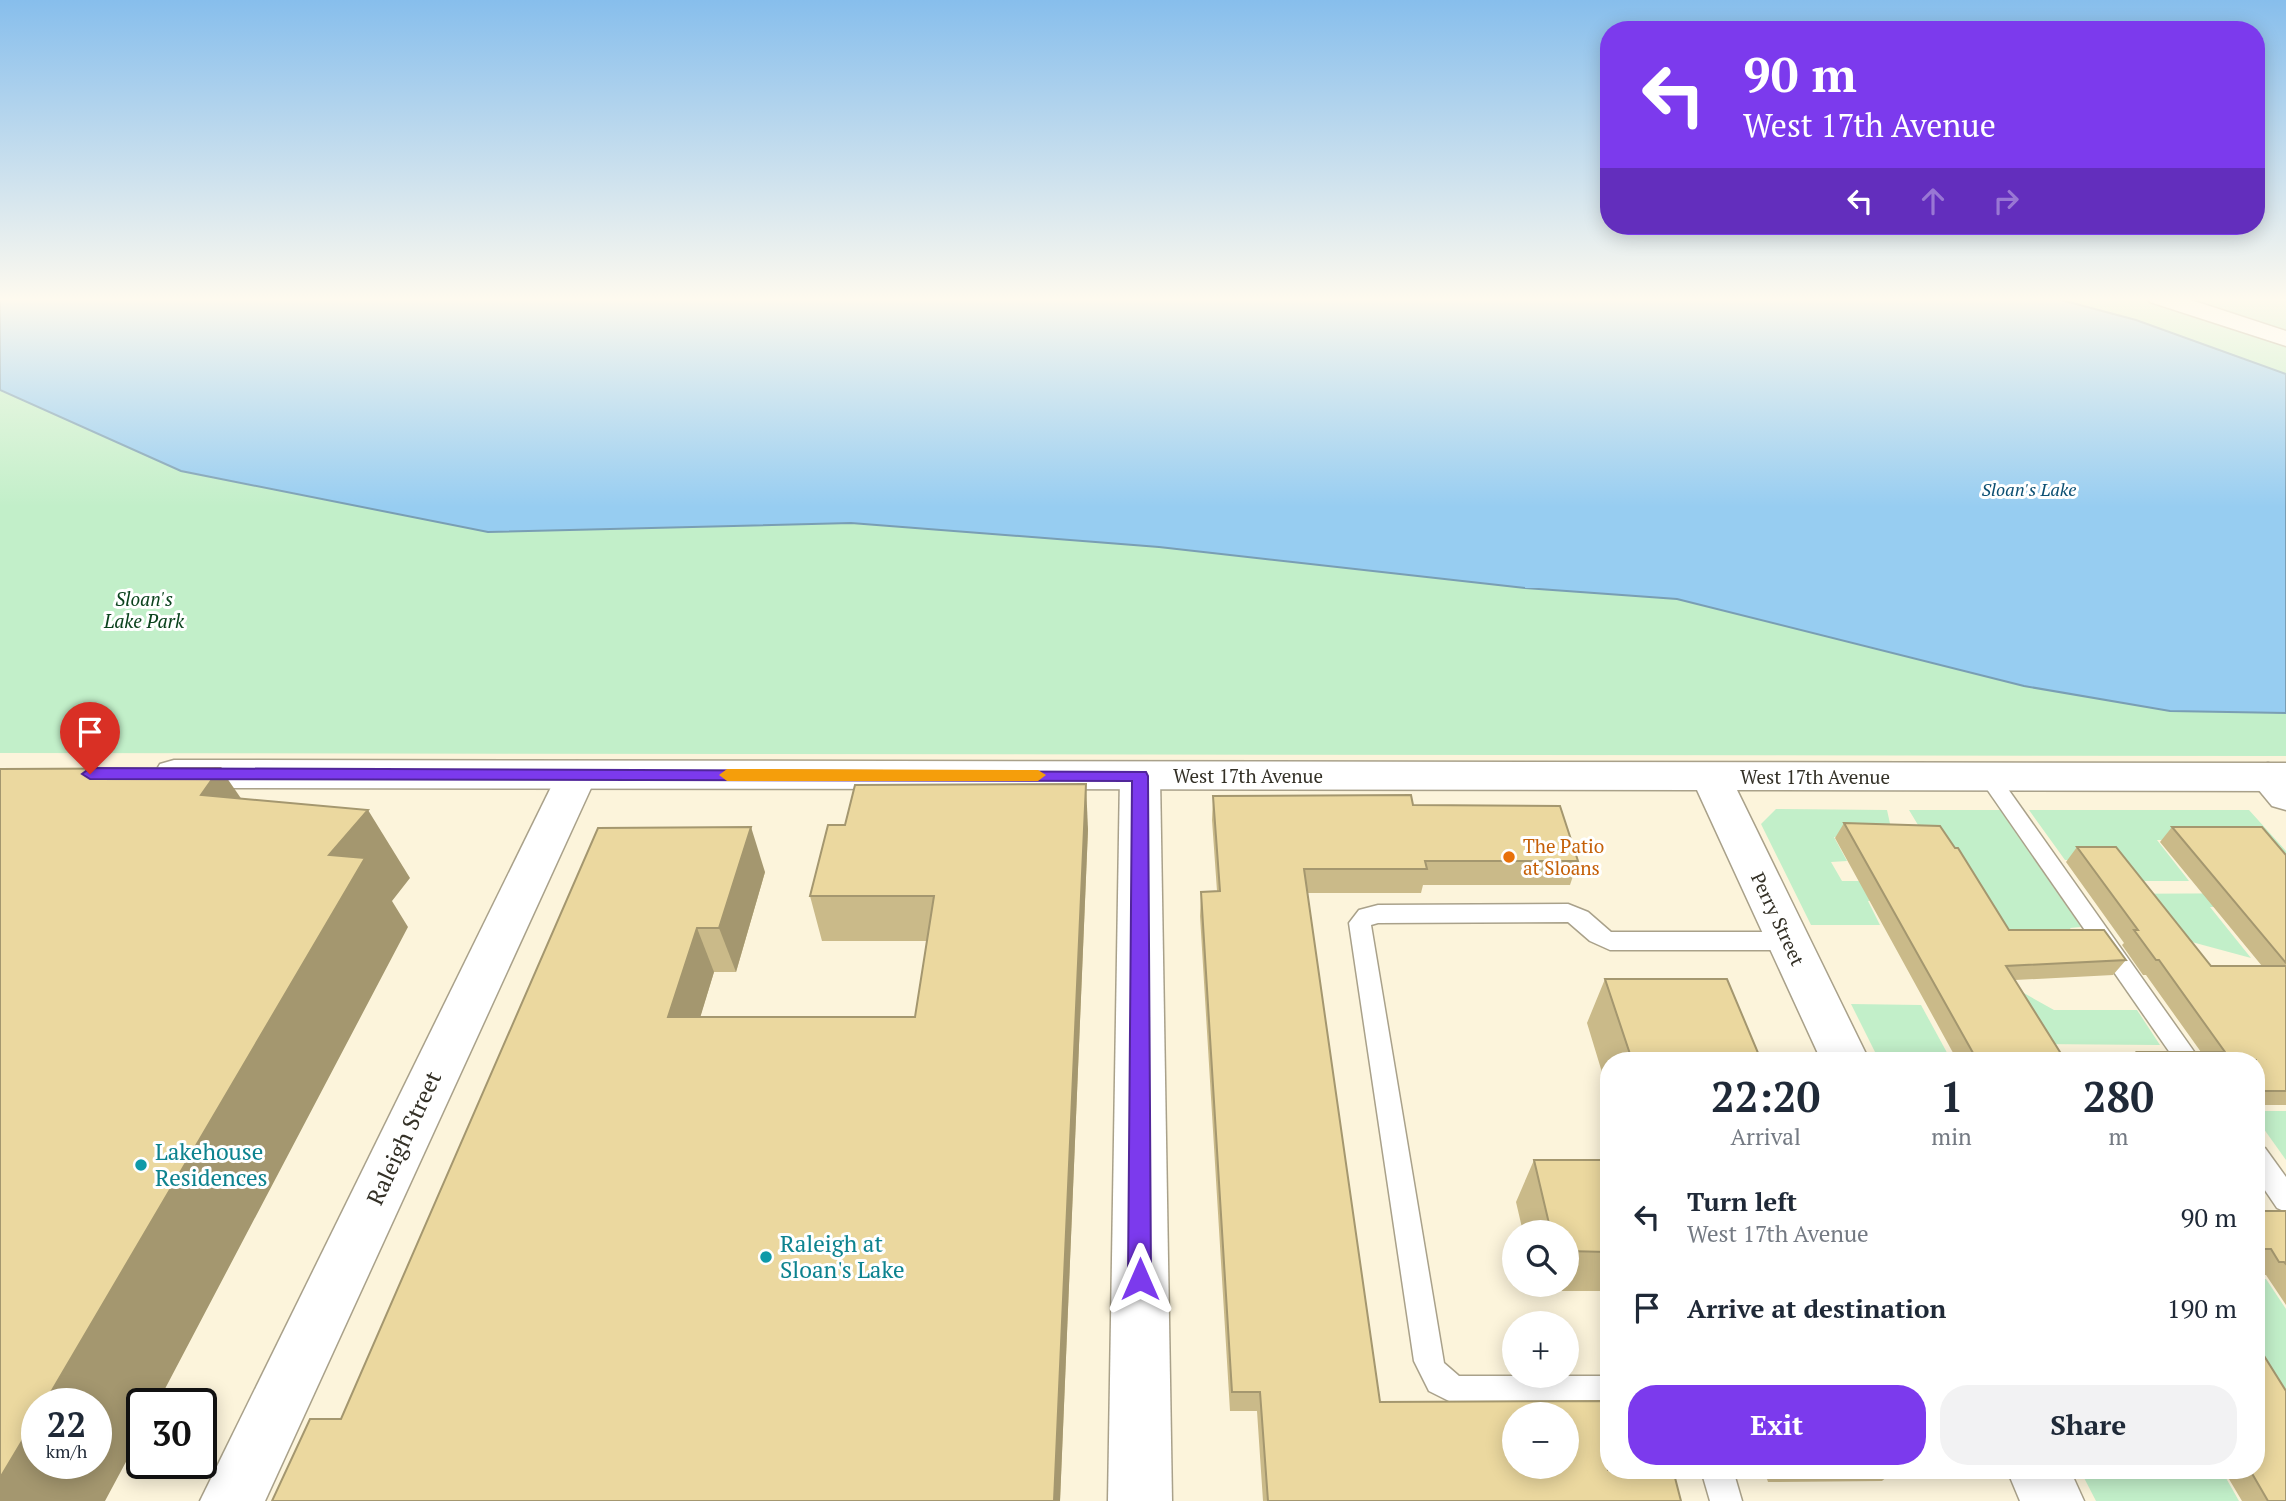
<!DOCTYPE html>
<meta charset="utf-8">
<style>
body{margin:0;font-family:"PT Serif",serif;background:#f2f2f3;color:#1f2937;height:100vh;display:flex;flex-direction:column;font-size:26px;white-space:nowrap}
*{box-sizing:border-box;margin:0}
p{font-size:23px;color:#747a83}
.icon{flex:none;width:38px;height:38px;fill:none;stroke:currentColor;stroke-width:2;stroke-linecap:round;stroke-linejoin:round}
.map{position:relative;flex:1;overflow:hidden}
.sheet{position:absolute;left:1600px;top:1052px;width:665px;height:427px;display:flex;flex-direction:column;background:#fff;border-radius:28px;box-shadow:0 4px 18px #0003}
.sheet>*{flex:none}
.top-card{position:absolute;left:1600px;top:21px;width:665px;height:214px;border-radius:28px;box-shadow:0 4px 18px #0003;background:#7c3aed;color:#fff;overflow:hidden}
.fabs{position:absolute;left:1502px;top:1220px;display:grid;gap:14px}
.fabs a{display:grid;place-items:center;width:77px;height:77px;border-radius:50%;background:#fff;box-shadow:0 4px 18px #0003;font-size:35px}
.speed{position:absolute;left:21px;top:1388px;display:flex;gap:14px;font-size:35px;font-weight:700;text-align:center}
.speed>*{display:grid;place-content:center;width:91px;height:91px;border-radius:50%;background:#fff;box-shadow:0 4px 18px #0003;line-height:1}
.speed small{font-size:18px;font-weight:400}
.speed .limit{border:4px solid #111;border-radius:10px;background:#fff;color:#111}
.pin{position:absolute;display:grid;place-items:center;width:60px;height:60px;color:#fff;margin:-72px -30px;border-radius:50% 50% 50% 0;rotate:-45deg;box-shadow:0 0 7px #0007}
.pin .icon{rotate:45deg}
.me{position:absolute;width:77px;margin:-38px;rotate:0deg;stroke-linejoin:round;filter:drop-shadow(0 0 5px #0008)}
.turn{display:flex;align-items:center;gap:24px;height:147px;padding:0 28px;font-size:32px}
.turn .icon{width:91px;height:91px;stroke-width:2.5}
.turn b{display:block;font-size:49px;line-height:60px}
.lanes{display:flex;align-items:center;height:66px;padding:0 28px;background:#0003;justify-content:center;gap:35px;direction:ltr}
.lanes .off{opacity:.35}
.eta{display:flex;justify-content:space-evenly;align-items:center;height:119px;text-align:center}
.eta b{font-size:42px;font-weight:600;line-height:49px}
.cta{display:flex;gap:14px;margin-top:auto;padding:14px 28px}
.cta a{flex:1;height:80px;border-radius:28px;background:#7c3aed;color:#fff;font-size:28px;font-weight:600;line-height:80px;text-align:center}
.cta a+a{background:#f2f2f3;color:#1f2937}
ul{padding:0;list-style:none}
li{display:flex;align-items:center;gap:21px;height:91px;padding:0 28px}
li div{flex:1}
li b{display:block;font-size:26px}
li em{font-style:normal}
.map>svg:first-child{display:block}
.green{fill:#c2efc9}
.water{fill:#97cdf1;stroke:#799eb4;stroke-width:2}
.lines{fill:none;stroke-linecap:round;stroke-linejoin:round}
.lane-casing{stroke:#a9a18a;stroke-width:3}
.street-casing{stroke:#a9a18a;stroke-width:3}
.secondary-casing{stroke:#a9a18a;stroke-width:3}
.lane{fill:#fff;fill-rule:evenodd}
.street{fill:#fff;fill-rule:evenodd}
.secondary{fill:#fff;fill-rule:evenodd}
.wall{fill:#caba89}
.shaded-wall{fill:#a4976f}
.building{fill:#ebd89f;stroke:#a4976f;stroke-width:2;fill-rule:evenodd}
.route{fill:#7c3aed;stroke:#51269a;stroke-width:2}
.slow{fill:#f59e0b}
.food-dot{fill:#e8710a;stroke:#fff;stroke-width:2.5}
.culture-dot{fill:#0f9aa8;stroke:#fff;stroke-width:2.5}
.labels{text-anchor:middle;stroke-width:6;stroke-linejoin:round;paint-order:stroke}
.far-water-label{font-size:18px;font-style:italic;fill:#0d5073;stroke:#fff}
.park-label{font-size:19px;font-style:italic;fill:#0b421d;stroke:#fff}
.street-label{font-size:19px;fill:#333026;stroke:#fff}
.food-label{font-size:19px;fill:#c56008;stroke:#fff;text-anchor:start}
.near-street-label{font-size:23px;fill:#333026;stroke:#fff}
.near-culture-label{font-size:23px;fill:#0d838f;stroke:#fff;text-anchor:start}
</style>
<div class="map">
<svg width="2286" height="1501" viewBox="0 0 2286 1501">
<rect width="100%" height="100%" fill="#fcf4db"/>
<g class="green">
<path d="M2050 297H2286V374L2136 320Z"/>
<path d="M0 390 181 471 488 532 851 523 1159 547 1525 588 1677 599 2024 686 2170 711 2286 713V756L0 753Z"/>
<path d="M1776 809 1887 810 1893 837H1834L1847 861 1831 862 1842 881H1864L1970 901H1868L1880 925H1811L1761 824Z"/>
<path d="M1909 810H2000L2081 927 2070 928 2080 943H2010L1927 840Z"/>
<path d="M2029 810H2249L2286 851V882L2249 840H2157L2189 881H2122L2106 860H2065Z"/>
<path d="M2286 893V906L2210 907 2251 958 2177 938 2092 894Z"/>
<path d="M2022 992 2054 1010H2137L2160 1045 2036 1044Z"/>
<path d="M1851 1004 1921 1005 1951 1060H1879Z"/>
<path d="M2256 1111H2286V1160L2256 1118Z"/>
<path d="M2256 1273 2260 1279H2266L2286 1309V1428L2256 1380Z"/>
<path d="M2080 1470H2225L2222 1471 2239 1501H2096Z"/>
</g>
<path class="water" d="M0 297H2050L2136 320 2286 374V713L2170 711 2024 686 1677 599 1525 588 1159 547 851 523 488 532 181 471 0 390Z"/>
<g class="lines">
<defs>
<g id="lane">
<path d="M1989 770 1996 772 2200 1060H2175L1982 782 1979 777 1982 772Z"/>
<path d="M1568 904 1588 912 1611 932H1788L1796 935 1799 941 1796 947 1788 950H1610L1590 941 1568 922 1378 923 1371 925 1444 1363 1459 1376H1608V1406H1459L1429 1391 1414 1361 1349 923 1359 910 1378 905Z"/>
<path d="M2256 1144 2265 1148 2286 1177V1212L2277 1208 2256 1177Z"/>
<path d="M1701 1470H1733L1742 1501H1710Z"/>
</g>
<g id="street">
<path d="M2146 297H2182L2286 331V346L2150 302Z"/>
<path d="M577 761 591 765 597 775 265 1501H200L557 775 563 765Z"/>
<path d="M1140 762 1154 766 1160 776 1172 1501H1108L1120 776 1126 766Z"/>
<path d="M2268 763 2282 767 2286 771V810L2272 806 2248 777 2254 767Z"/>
</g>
<g id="secondary">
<path d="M174 760 2286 763V791L1737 790 1869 1060H1821L1697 790 174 788 160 784 154 774 160 764Z"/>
<path d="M2007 1470H2070L2084 1501H2020Z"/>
</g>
</defs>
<use href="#lane" class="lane-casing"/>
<use href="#street" class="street-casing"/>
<use href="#secondary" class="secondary-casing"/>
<use href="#lane" class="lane"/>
<use href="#street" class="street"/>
<use href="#secondary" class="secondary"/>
</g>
<g class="wall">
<path d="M1213 796 1413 805 1578 861 1570 885H1423L1421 893H1307L1380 1402 1681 1501H1263L1257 1411H1230L1200 916 1201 892 1217 891 1212 820Z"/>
<path d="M1844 823 2009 930 2126 960 2113 975 2015 980 2065 1060H1957L1835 838Z"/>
<path d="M2172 827 2286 855V1105H2256V1060H2129L2137 1052H2201L2146 975H2143L2122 945 2124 943 2066 862 2077 847 2211 966H2262L2160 842Z"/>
<path d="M598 828 765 872 736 972H714L700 1017H915L927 941H822L810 896 1088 829 1060 1501 341 1419Z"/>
<path d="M1605 979 1761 1060H1608V1092L1587 1023Z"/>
<path d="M1534 1160H1608V1291H1537L1535 1284H1566V1232H1523L1516 1202Z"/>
<path d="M2256 1211H2286V1305L2266 1275H2261L2256 1268Z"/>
<path d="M1764 1470H1895L1882 1481 1768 1482Z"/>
<path d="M2229 1470H2256L2286 1501H2242L2226 1474 2230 1472Z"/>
</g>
<g class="shaded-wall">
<path d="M220 768 267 836 201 795Z"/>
<path d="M1086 784 1088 829 1060 1501H1054Z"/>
<path d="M368 810 410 878 392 901 408 927 157 1404H142V1432L105 1501H0V1478L37 1416V1463H96V1404H44L329 855Z"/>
<path d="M751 827 765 872 736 972 719 928Z"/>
<path d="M697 928 714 972 687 1061 668 1017Z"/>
</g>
<g class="building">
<path d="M220 768 201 795 368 810 329 855 365 858 44 1404H37V1416L0 1478V769Z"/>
<path d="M1086 784 1054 1501H272L310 1419H341L598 828 751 827 719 928H697L668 1017H915L934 896H810L828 825H845L855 785Z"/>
<path d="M1411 795 1413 805 1560 806 1578 861H1425L1427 869H1304L1380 1402 1608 1401V1470H1673L1681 1501H1268L1260 1392H1232L1201 892 1220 891 1213 796ZM1514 1414H1566V1466H1514Z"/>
<path d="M1844 823 1940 826 1955 848H1958L2009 930H2104L2126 960 2006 966 2065 1060H1977Z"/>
<path d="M2172 827H2262L2286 855V963Z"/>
<path d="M2077 847H2116L2211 966H2286V1091H2256V1060H2143L2137 1052H2225L2159 960H2156L2134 930H2138Z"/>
<path d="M1605 979H1727L1761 1060H1632Z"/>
<path d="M1534 1160H1608V1252L1566 1251V1232H1551Z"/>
<path d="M2256 1211H2286V1264L2284 1262H2279L2271 1249H2256Z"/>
<path d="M2256 1343 2286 1391V1501H2268L2250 1470H2256Z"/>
</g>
<linearGradient id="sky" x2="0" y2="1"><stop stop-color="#87beec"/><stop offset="0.59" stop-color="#fefaef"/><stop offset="1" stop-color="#fefaef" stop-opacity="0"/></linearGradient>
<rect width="2286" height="507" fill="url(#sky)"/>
<path class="route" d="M90 768 1146 772 1148 776 1151 1279 1148 1287 1140 1291 1132 1287 1128 1279 1132 781 90 779 82 774Z"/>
<path class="slow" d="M727 769 1038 770 1046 775 1038 781H727L719 775Z"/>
<circle class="food-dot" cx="1509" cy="857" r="7"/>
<g class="culture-dot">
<circle cx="141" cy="1165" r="7"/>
<circle cx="766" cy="1257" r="7"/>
</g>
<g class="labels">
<g class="far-water-label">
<text x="2029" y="496">Sloan's Lake</text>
</g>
<g class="park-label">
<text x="144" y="606">Sloan's<tspan x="144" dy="22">Lake Park</tspan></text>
</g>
<g class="street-label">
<text x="1248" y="783">West 17th Avenue</text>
<text x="1815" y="784">West 17th Avenue</text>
<text transform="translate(1778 919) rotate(65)" y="7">Perry Street</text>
</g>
<g class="food-label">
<text x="1523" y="853">The Patio<tspan x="1523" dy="22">at Sloans</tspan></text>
</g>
<g class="near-street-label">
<text transform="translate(404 1138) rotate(-65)" y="8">Raleigh Street</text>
</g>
<g class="near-culture-label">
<text x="155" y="1160">Lakehouse<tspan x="155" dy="26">Residences</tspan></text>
<text x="780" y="1252">Raleigh at<tspan x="780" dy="26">Sloan's Lake</tspan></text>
</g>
</g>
</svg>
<div class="fabs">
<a><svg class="icon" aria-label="search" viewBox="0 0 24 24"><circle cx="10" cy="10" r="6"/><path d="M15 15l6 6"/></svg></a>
<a>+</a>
<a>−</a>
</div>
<div class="speed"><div>22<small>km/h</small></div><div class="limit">30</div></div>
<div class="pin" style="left:90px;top:774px;background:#d93025"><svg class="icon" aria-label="arrive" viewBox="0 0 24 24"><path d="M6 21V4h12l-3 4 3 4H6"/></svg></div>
<svg class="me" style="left:1140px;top:1279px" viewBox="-20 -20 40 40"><path d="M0-17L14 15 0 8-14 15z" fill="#7c3aed" stroke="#fff" stroke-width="4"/></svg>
<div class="top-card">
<div class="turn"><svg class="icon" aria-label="left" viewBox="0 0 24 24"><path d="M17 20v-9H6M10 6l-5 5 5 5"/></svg><div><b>90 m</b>West 17th Avenue</div></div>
<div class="lanes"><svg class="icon" aria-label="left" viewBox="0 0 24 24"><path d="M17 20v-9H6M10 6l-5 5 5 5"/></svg><svg class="icon off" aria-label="ahead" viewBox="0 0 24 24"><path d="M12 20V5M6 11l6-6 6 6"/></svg><svg class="icon off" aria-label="right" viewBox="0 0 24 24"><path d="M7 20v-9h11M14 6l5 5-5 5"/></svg></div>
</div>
<section class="sheet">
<div class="eta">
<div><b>22:20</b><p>Arrival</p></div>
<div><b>1</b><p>min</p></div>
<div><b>280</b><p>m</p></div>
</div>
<ul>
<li><svg class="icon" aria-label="left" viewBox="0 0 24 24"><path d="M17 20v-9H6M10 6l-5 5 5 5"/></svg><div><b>Turn left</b><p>West 17th Avenue</p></div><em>90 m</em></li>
<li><svg class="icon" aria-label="arrive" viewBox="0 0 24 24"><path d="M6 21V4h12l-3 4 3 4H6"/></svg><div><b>Arrive at destination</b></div><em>190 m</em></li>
</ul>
<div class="cta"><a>Exit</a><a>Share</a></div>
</section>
</div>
